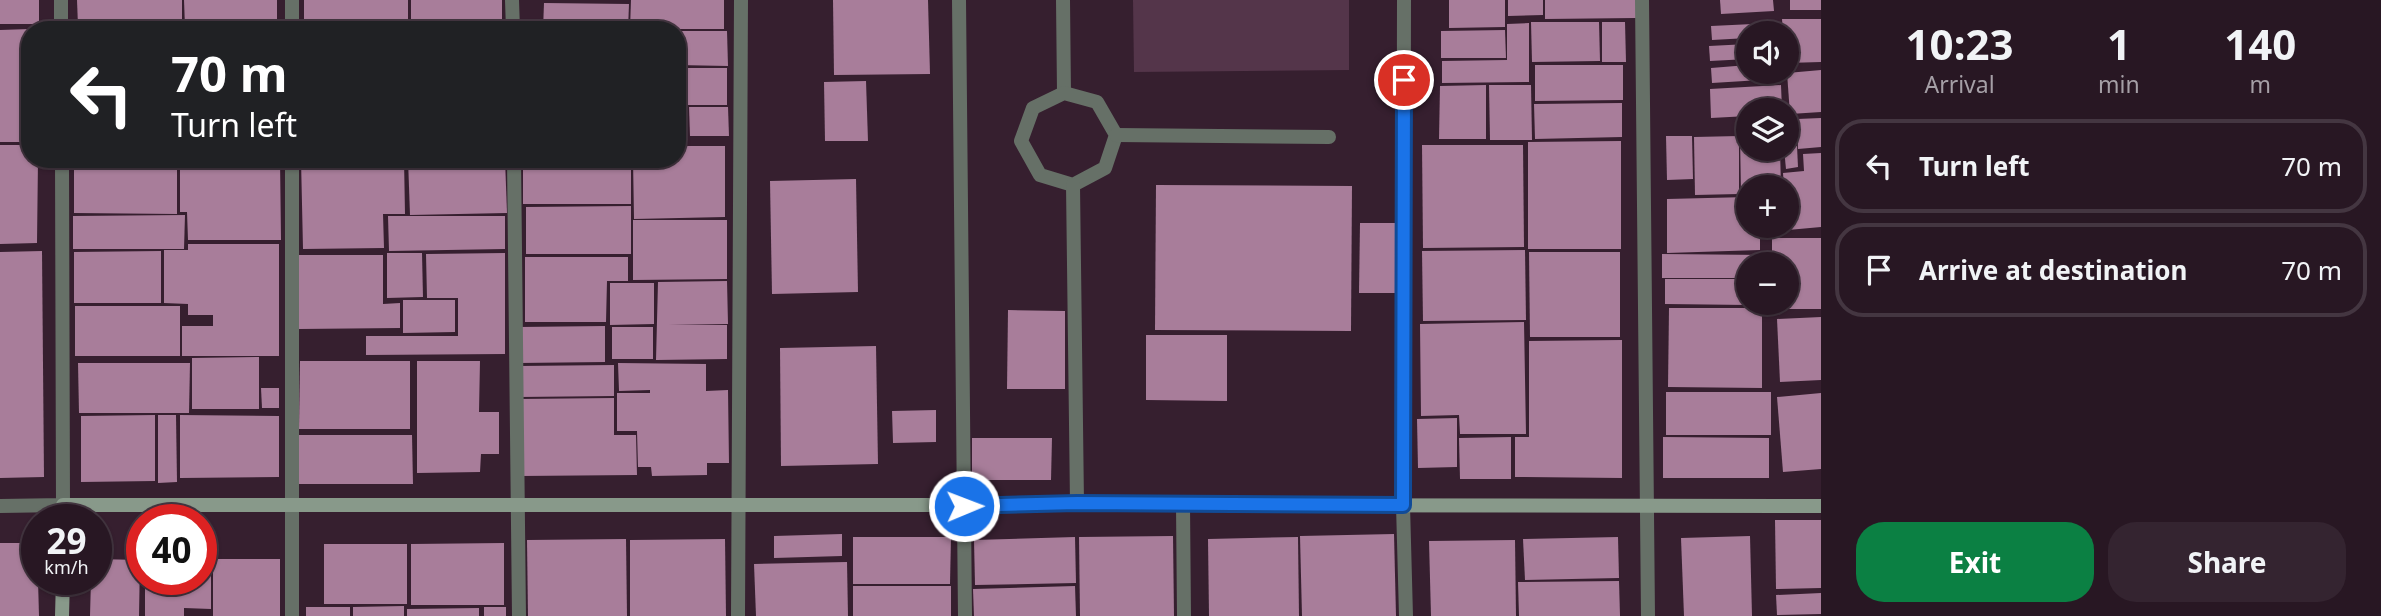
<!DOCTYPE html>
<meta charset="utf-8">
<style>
body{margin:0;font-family:"Noto Sans",sans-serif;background:#342430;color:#f1f3f6;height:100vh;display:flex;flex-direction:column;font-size:26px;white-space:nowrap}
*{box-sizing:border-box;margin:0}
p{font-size:23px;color:#a59fa6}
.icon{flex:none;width:38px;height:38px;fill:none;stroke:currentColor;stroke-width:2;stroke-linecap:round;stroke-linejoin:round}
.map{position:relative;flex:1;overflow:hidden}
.sheet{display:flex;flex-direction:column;background:#281723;width:560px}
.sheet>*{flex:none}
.top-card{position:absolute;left:21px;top:21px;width:665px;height:147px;border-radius:28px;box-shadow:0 2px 5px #0004,0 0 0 2px #443641;background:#202124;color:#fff;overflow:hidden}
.buttons{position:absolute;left:1736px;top:21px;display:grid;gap:14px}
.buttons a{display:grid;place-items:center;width:63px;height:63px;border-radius:50%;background:#281723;box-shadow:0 2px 5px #0004,0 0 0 2px #443641;font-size:35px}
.speed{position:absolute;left:21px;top:504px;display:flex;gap:14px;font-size:35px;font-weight:700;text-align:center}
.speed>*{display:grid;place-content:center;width:91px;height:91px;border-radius:50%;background:#281723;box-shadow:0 2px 5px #0004,0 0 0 2px #443641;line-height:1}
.speed small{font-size:18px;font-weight:400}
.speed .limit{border:10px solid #d22;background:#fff;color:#111}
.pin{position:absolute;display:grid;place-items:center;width:60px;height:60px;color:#fff;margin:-30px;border:4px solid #fff;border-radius:50%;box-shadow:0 2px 7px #0007}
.me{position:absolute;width:77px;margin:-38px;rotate:89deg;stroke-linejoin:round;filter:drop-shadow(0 0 5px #0008)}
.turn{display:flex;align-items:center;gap:24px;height:147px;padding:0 35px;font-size:32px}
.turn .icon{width:91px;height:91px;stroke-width:2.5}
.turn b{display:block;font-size:49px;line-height:60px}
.eta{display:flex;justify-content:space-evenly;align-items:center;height:119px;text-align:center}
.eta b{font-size:42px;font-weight:700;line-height:49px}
.button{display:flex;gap:14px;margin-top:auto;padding:14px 35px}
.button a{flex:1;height:80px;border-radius:28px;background:#0b8043;color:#fff;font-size:28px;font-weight:700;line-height:80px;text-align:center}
.button a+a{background:#342430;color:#f1f3f6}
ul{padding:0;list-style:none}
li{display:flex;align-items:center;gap:21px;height:94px;margin:0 14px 10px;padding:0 21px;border:4px solid #443641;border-radius:28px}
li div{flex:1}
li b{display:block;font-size:26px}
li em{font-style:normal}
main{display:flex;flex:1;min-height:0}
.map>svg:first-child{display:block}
.green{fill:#54354a}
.building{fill:#a87d9a}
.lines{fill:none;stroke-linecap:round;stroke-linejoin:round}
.lane{stroke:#667067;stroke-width:14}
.street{stroke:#667067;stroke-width:14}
.secondary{stroke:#88998a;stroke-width:14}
.route-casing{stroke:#114b97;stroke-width:18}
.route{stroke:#1a73e8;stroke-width:12}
</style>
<main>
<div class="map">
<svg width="1821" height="616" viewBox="0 0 1821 616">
<rect width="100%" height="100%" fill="#361f2f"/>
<path class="green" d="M1133 0H1349V70L1134 72Z"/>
<g class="building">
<rect x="0" y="0" width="39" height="24"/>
<path d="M77 0H182V26H78Z"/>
<path d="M184 0H277V26L185 27Z"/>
<path d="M304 0H408V26L304 28Z"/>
<path d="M411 0H502V30H418V26H411Z"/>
<path d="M631 0H724V29H630Z"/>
<path d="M833 0H928L930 74 834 75Z"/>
<path d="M1449 0H1505V27L1449 28Z"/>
<path d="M1508 0H1543V15L1508 16Z"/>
<path d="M1545 0H1636V18L1545 19Z"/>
<path d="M1720 0H1773L1774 11 1721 14Z"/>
<rect x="1790" y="0" width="31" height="10"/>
<path d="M544 3 629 4 628 30H543Z"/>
<path d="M1782 19H1821V62L1787 63V33H1783Z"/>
<path d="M1531 22H1599L1600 61 1532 62Z"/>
<path d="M1602 22H1625L1626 62H1602Z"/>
<path d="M1529 23V82L1442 83V61L1507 60V24Z"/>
<path d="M1774 23V33H1748V38L1712 40 1711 26Z"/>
<path d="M0 30 30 29V142H0Z"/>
<path d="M1505 30 1506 58H1441V31Z"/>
<path d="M677 31H727L728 66 677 65Z"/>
<path d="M1748 44V59L1710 61 1709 46Z"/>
<path d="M1535 65H1623V100L1535 101Z"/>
<path d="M1748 65V72H1777V79L1712 83 1711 68Z"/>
<rect x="677" y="68" width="50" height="37"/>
<path d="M1821 70V112L1790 114 1787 73Z"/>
<path d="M866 81 868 141H825L824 82Z"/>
<path d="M1486 85V139H1439L1440 86Z"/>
<path d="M1489 85H1531L1532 140H1490Z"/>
<path d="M1781 85 1782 110H1748V116L1711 118 1710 89Z"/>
<path d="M1622 103V137L1535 139 1534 104Z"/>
<rect x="677" y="107" width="10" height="33"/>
<path d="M689 107H728L729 136H690Z"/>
<path d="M1821 118V147L1798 149 1797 119Z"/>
<path d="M1666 136H1692L1693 179 1667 180Z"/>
<path d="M1739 136V194L1695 195 1694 137Z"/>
<path d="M1740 136H1748V149H1780L1781 187H1748V193H1741Z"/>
<path d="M1621 141V249H1528V142Z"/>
<path d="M0 145H30V159H38L37 243 0 244Z"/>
<path d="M1422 145H1523L1524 247 1423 248Z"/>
<path d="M677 146H725V217L634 219 633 159H677Z"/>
<path d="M1797 146 1798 167 1786 169 1784 149Z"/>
<path d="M1821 153V227L1788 230 1787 187H1784L1783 173 1804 171 1803 154Z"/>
<rect x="74" y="159" width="102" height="8"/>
<path d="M180 159H280L281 240H188L187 212H180Z"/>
<path d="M301 159H404L405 214H383L384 248 303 249Z"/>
<path d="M408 159H505L507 213 410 215Z"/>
<rect x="523" y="159" width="108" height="45"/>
<path d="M74 170H177V214L74 213Z"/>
<path d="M856 179 858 292 772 294 770 181Z"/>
<path d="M1156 185 1352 186 1351 331 1155 330Z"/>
<path d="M1748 197V226H1760V250L1667 253V199Z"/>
<path d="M631 206V254H526V207Z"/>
<path d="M185 215 184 249H73V216Z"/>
<path d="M388 216H505V249L389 251Z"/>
<path d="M633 220H727V279L633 280Z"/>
<path d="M1360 223H1401L1400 293H1359Z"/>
<path d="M1772 238H1821V309H1772V303H1787V264H1772Z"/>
<path d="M188 244H279V356H182V326H213V315H188V304L164 303V250H188Z"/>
<path d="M1525 250 1526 320 1423 321 1422 251Z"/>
<path d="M42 251 44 477 0 478V252Z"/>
<path d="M161 251V303H74V252Z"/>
<path d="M1529 252H1620V337H1530Z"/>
<path d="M387 253H422L423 297 387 298Z"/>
<path d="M505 253V354L366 355V336H458V298H427L426 254Z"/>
<path d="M1662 254 1765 255V264H1748V278H1662Z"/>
<path d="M299 255H383V304L400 303V328L299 329Z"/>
<path d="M525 257H628V281H607L606 322H525Z"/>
<path d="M1665 279H1748V305L1665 304Z"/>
<path d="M727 281 728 324H669L727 325V359L656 360 658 282Z"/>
<path d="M610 283H654V324L610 325Z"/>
<path d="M403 300H455V332L403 333Z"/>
<rect x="75" y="306" width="105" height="50"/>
<path d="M1669 308H1762V388L1668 387Z"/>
<path d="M1008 310 1065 311V389H1007Z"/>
<path d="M1821 317V380L1780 382 1777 319Z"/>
<path d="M1524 322 1526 434H1460L1459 415 1421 416 1420 324Z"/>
<path d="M605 326V362L519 363V327Z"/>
<rect x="612" y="327" width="41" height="32"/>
<path d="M1146 335H1227V401L1146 400Z"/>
<path d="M1622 340V478L1515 477V437H1529V341Z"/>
<path d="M876 346 878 464 781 466 780 348Z"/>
<path d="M259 357V409H192V358Z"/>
<path d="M300 361H410V429H299Z"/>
<path d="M417 361H480L479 412H499V454H481L480 472 417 473Z"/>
<path d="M78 363H190L189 413H79Z"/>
<path d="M618 363 706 364V391L728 390 729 463H707V475L652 476 651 467H638L637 431H617V393H650V390L619 391Z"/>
<path d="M614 365V396L519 397V366Z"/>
<path d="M261 388H279V408H262Z"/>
<rect x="1666" y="392" width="105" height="43"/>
<path d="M1821 393V469L1783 472 1777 397Z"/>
<path d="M614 398V435H636L637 475 520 476 519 399Z"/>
<path d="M936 410V442L893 443 892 411Z"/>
<path d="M155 415V481L81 482V416Z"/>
<path d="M158 415H176L177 482 158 483Z"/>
<path d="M180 415 279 416V477L180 478Z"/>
<path d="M1457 418V467L1418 468 1417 419Z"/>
<path d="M298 435H412L413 484H298Z"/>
<path d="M1511 437V479H1460L1459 438Z"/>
<path d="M1663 437 1769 438V478H1663Z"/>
<path d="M972 438H1052L1051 480H972Z"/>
<path d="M1775 520H1821V588L1776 589Z"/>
<path d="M842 534V556L774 558V536Z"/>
<path d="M1394 534 1396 616H1302L1300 536Z"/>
<path d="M1173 536 1174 616H1080L1079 537Z"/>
<path d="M1750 536 1752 616H1684L1681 538Z"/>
<path d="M853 537H951L950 584H853Z"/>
<path d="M1075 537 1076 583 975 585 974 540Z"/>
<path d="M1298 537 1299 616H1209L1208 539Z"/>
<path d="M1618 537 1619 578 1525 580 1523 539Z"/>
<path d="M626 539 627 616H528L527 540Z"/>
<path d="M725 539 726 616H630V540Z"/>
<path d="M1515 540 1516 616H1431L1429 541Z"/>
<path d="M0 543H37L39 616H0Z"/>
<path d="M504 543V605H411V544Z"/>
<rect x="324" y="544" width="83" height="60"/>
<path d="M96 559 140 560 139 616H90L91 579H96Z"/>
<rect x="213" y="559" width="67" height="57"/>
<path d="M201 562H211V609L184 608V616H145V579H201Z"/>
<path d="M847 562 848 616H756L754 564Z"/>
<path d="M1619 581 1620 616H1519L1518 582Z"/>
<rect x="853" y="586" width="98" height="30"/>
<path d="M1075 586 1076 616H974L973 589Z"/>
<path d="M1821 593V614L1777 615 1776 595Z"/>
<path d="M404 606V616H353V607Z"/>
<rect x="306" y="607" width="44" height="9"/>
<rect x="484" y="607" width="22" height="9"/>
<path d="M479 608V616H407V609Z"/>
</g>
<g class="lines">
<g class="lane">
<path d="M1063 0 1064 93"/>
<path d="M1064 93 1097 102 1116 135 1105 168 1073 185 1040 175 1021 141 1033 108Z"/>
<path d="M1116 135 1329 137"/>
<path d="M1073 185 1077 503"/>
</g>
<g class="street">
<path d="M61 0V30"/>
<path d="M512 0 513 30"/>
<path d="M959 0 965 616"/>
<path d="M1404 0 1403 505 1406 616"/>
<path d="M1642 0 1648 616"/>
<path d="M292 30V0"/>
<path d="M292 159V616"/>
<path d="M514 159 519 616"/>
<path d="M1183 505 1184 616"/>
<path d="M0 506 63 505 62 159"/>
<path d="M738 616 741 0"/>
</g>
<g class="secondary">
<path d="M63 520V505H964L1077 503 1183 505 1821 506"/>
<path d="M62 616 63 579"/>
</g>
</g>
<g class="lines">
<defs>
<path id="route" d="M964 506 1077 503 1403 505 1404 80"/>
</defs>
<use href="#route" class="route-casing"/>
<use href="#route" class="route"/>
</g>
</svg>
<div class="buttons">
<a><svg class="icon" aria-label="sound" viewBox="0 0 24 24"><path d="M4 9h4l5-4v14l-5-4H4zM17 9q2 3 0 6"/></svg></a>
<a><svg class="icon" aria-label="layers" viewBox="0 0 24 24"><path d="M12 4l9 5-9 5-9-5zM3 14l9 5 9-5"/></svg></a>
<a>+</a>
<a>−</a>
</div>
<div class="speed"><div>29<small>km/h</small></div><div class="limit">40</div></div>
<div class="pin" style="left:1404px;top:80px;background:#d93025"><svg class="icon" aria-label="arrive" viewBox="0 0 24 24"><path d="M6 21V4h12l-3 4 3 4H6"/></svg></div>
<svg class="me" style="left:964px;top:506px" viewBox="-20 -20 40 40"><circle r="17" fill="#1a73e8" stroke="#fff" stroke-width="3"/><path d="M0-11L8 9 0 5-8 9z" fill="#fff"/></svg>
<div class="top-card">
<div class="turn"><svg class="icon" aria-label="left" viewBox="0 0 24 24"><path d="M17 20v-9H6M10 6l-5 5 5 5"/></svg><div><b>70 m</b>Turn left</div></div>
</div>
</div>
<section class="sheet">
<div class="eta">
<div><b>10:23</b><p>Arrival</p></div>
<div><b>1</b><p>min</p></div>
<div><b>140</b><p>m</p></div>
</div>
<ul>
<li><svg class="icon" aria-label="left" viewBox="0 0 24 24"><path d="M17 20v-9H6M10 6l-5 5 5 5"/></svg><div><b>Turn left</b></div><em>70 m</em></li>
<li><svg class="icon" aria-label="arrive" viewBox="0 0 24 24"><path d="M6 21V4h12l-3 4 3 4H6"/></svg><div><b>Arrive at destination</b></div><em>70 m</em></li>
</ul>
<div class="button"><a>Exit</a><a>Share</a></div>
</section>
</main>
